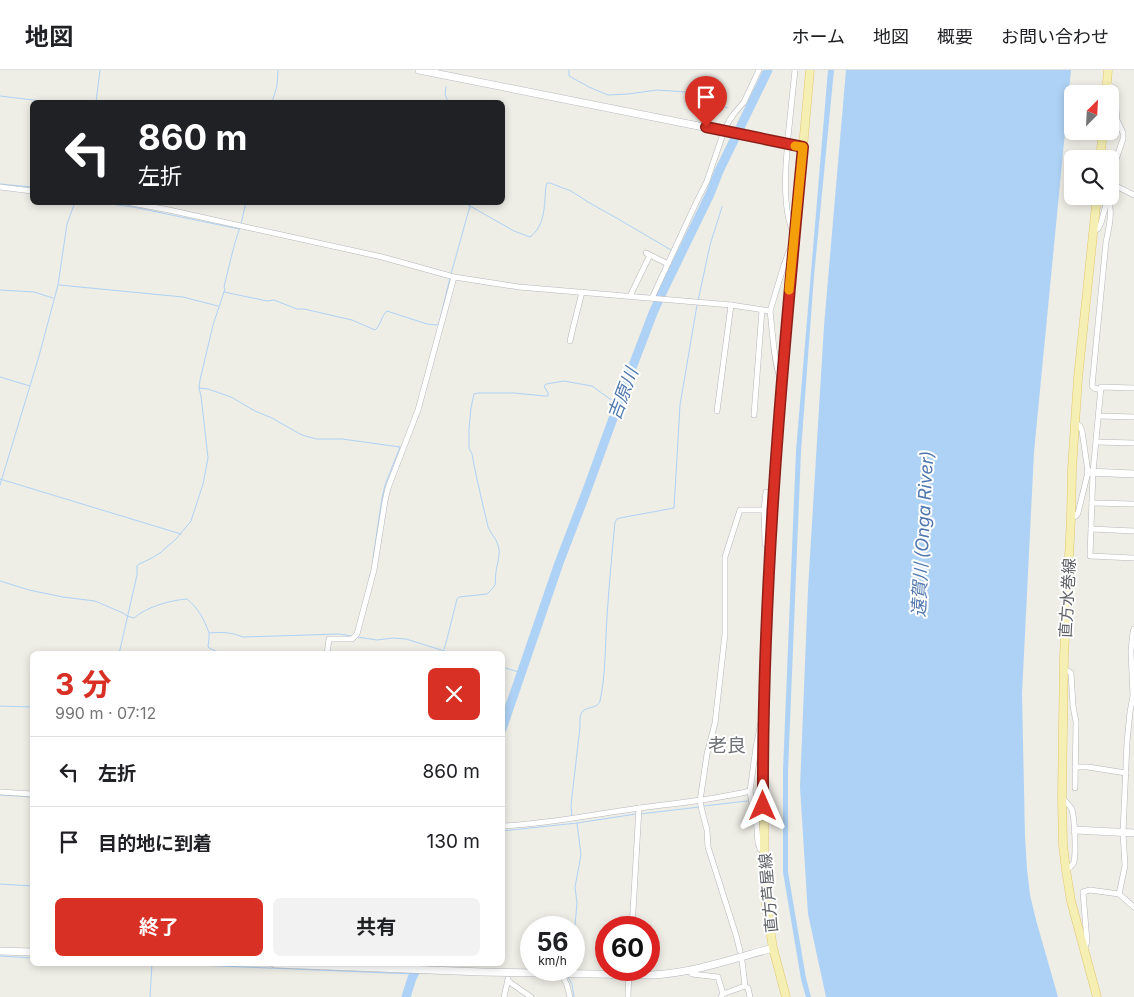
<!DOCTYPE html>
<html lang="ja">
<meta charset="utf-8">
<style>
body{margin:0;font-family:Inter,"Noto Sans JP",sans-serif;background:#f2f2f2;color:#202124;height:100vh;display:flex;flex-direction:column;font-size:19px;white-space:nowrap}
*{box-sizing:border-box;margin:0}
p{font-size:16px;color:#757577}
.icon{flex:none;width:28px;height:28px;fill:none;stroke:currentColor;stroke-width:2;stroke-linecap:round;stroke-linejoin:round}
.map{position:relative;flex:1;overflow:hidden}
.side{position:absolute;left:30px;top:581px;width:475px;height:315px;display:flex;flex-direction:column;background:#fff;border-radius:8px;box-shadow:0 2px 8px #0003}
.side>*{flex:none}
.hud{position:absolute;left:30px;top:30px;width:475px;height:105px;border-radius:8px;box-shadow:0 2px 8px #0003;background:#202124;color:#fff;overflow:hidden}
.needle{width:32px;rotate:24deg}
.controls{position:absolute;left:1064px;top:15px;display:grid;gap:10px}
.controls a{display:grid;place-items:center;width:55px;height:55px;border-radius:8px;background:#fff;box-shadow:0 2px 8px #0003;font-size:25px}
.speed{position:absolute;left:520px;top:846px;display:flex;gap:10px;font-size:25px;font-weight:700;text-align:center}
.speed>*{display:grid;place-content:center;width:65px;height:65px;border-radius:50%;background:#fff;box-shadow:0 2px 8px #0003;line-height:1}
.speed small{font-size:12px;font-weight:400}
.speed .limit{border:8px solid #d22;background:#fff;color:#111}
.pin{position:absolute;display:grid;place-items:center;width:42px;height:42px;color:#fff;margin:-51px -21px;border-radius:50% 50% 50% 0;rotate:-45deg;box-shadow:0 0 5px #0007}
.pin .icon{rotate:45deg}
.me{position:absolute;width:55px;margin:-28px;rotate:0deg;stroke-linejoin:round;filter:drop-shadow(0 0 4px #0008)}
.turn{display:flex;align-items:center;gap:18px;height:105px;padding:0 25px;font-size:22px}
.turn .icon{width:65px;height:65px;stroke-width:2.5}
.turn b{display:block;font-size:35px;line-height:42px}
.round{display:grid;place-items:center;flex:none;width:52px;height:52px;border-radius:8px;background:#f2f2f2}
.overview{display:flex;align-items:center;justify-content:space-between;height:85px;padding:0 25px}
h1{font-size:30px;font-weight:700;line-height:38px;color:#d93025}
.primary-button{display:flex;gap:10px;margin-top:auto;padding:10px 25px}
.primary-button a{flex:1;height:58px;border-radius:8px;background:#d93025;color:#fff;font-size:20px;font-weight:700;line-height:58px;text-align:center}
.primary-button a+a{background:#f2f2f2;color:#202124}
ul{padding:0;list-style:none}
li{display:flex;align-items:center;gap:15px;height:70px;padding:0 25px;border-top:1px solid #e0e0e0}
li div{flex:1}
li b{display:block;font-size:19px}
li em{font-style:normal}
header{display:flex;align-items:center;gap:30px;box-sizing:border-box;height:70px;padding:0 25px;background:#fff;border-bottom:1px solid #e0e0e0}
header strong{font-size:24px}
nav{display:flex;gap:28px;margin-inline-start:auto;font-size:18px}
.map>svg:first-child{display:block}
.water{fill:#aed2f5}
.lines{fill:none;stroke-linecap:round;stroke-linejoin:round}
.stream{stroke:#aed2f5;stroke-width:1}
.river{stroke:#aed2f5;stroke-width:9}
.street-casing{stroke:#b6b7bb;stroke-width:6}
.secondary-casing{stroke:#b7b9be;stroke-width:8}
.primary-casing{stroke:#e1c86b;stroke-width:9}
.street{stroke:#fff;stroke-width:5}
.secondary{stroke:#fff;stroke-width:7}
.primary{stroke:#f6efb3;stroke-width:8}
.route-casing{stroke:#8d1f18;stroke-width:12}
.route{stroke:#d93025;stroke-width:9}
.slow{stroke:#f59e0b;stroke-width:9}
.labels{text-anchor:middle;stroke-width:4;stroke-linejoin:round;paint-order:stroke}
.street-label{font-size:16px;fill:#5d6064;stroke:#fff}
.water-label{font-size:18px;font-style:italic;fill:#5078ae;stroke:#fff}
.quarter-label{font-size:19px;fill:#6e7276;stroke:#fff}
</style>
<header>
<strong>地図</strong>
<nav><a>ホーム</a><a>地図</a><a>概要</a><a>お問い合わせ</a></nav>
</header>
<div class="map">
<svg width="1134" height="927" viewBox="0 0 1134 927">
<rect width="100%" height="100%" fill="#eeede6"/>
<g class="water">
<path d="M828 0H834L814 206 801 381 788 702V802L806 908 811 927H806L801 909 783 802V701L796 381Z"/>
<path d="M846 0H1071L1034 382 1022 624 1025 767 1027 799 1030 825 1036 850 1058 927H826L808 844 800 717 808 519 824 256Z"/>
</g>
<g class="lines">
<g class="stream">
<path d="M569 0V6L589 17 608 25 628 24 657 20 686 22 728 38"/>
<path d="M446 17 445 24 448 32"/>
<path d="M0 26 49 32"/>
<path d="M96 32 100 0"/>
<path d="M272 32 277 16 278 0"/>
<path d="M743 44 747 45"/>
<path d="M0 114 32 117"/>
<path d="M95 132 133 137 239 159"/>
<path d="M463 132 514 161 530 167C546 155 544 134 546 116L547 113H550L571 121 588 132 620 150 671 180"/>
<path d="M241 154 246 132"/>
<path d="M451 204 470 136"/>
<path d="M59 215 183 227 218 236"/>
<path d="M0 220 34 222 53 228"/>
<path d="M224 222 267 231 274 230 297 239H304L352 250 375 260C381 255 381 246 387 241L427 254 437 255 439 253 450 208"/>
<path d="M698 231 710 175 722 137"/>
<path d="M0 307 30 316"/>
<path d="M199 318 208 319 231 327 255 341 272 348 300 364 305 366 317 369H342L400 377 385 415 382 428 373 488"/>
<path d="M0 409 181 464"/>
<path d="M0 415 39 286 58 215 67 154 75 132"/>
<path d="M369 508 372 499"/>
<path d="M0 511 29 520 63 527 95 531 123 543 127 546 134 548C146 537 171 530 187 529 199 539 204 549 209 563 223 562 230 562 243 567L339 564 351 566"/>
<path d="M209 564V569L208 576 209 578 222 584"/>
<path d="M357 567 377 570 393 568 406 569 454 584"/>
<path d="M444 579 447 569 457 529 459 527 487 524C490 521 493 518 495 515 496 511 495 506 496 502 497 493 501 484 498 475 496 468 491 464 488 457L476 405 472 384 469 378V359L471 338 474 324 478 323H514L545 326H548V323L544 316 546 314 564 311 592 316 610 329 619 332"/>
<path d="M119 584 137 505V496L139 494 150 489 160 483 176 469 191 451 203 414 208 388 201 326 199 318 200 310 213 255 225 219 224 217C229 197 233 177 240 157"/>
<path d="M502 597 522 603"/>
<path d="M0 636 32 637"/>
<path d="M0 725 32 727"/>
<path d="M704 736 747 731"/>
<path d="M640 744 700 737"/>
<path d="M572 748 571 735 580 657C580 653 579 646 582 642 586 636 598 639 600 631 606 603 605 575 607 547 609 515 612 483 615 452L617 449 620 448 674 438 680 335 697 235"/>
<path d="M502 761 577 753 636 744"/>
<path d="M0 814 32 816"/>
<path d="M574 866 577 833 575 817 581 785 577 753"/>
<path d="M0 886 32 888"/>
<path d="M171 894 414 904"/>
<path d="M568 907 572 914 574 927"/>
<path d="M150 927 152 894"/>
</g>
<g class="river">
<path d="M502 659 559 493 587 420 619 332 653 243 662 223 710 124 719 101 768 0"/>
<path d="M406 927 412 908 419 894"/>
</g>
<defs>
<g id="street">
<path d="M1107 14 1114 18 1117 50 1123 63V69L1110 107"/>
<path d="M788 67 795 0"/>
<path d="M787 81C785 104 783 143 794 164"/>
<path d="M1110 113 1134 125"/>
<path d="M0 117 32 121"/>
<path d="M126 132 169 140 382 187 454 207 519 217 731 235 770 241 784 195 789 181 794 176"/>
<path d="M1094 160 1098 159 1101 153 1108 127"/>
<path d="M646 183 668 194"/>
<path d="M630 226 650 185"/>
<path d="M652 228 696 133 707 111 724 61 729 51 733 45 744 32 759 0"/>
<path d="M770 241C772 255 774 298 781 309"/>
<path d="M570 271 573 258 582 222"/>
<path d="M1134 318 1101 317 1093 402 1090 486 1134 488"/>
<path d="M1101 320 1094 318 1092 316 1106 172C1109 158 1113 141 1108 126"/>
<path d="M717 341 731 235"/>
<path d="M754 345 762 240"/>
<path d="M1099 346 1134 347"/>
<path d="M1096 372 1134 373"/>
<path d="M766 422 764 440 765 474 770 478"/>
<path d="M1092 433 1134 434"/>
<path d="M1071 448 1076 446 1078 443 1088 402 1082 361 1080 356 1075 353"/>
<path d="M1091 459 1134 461"/>
<path d="M327 584 329 569H352L357 564 374 500 385 431 388 418 418 340 454 207"/>
<path d="M1064 600 1068 601 1071 603 1073 636 1076 652 1075 718"/>
<path d="M1075 697H1088L1126 703"/>
<path d="M750 721 752 734 756 746 758 773 760 779 764 781"/>
<path d="M0 722 32 724"/>
<path d="M1062 728C1066 732 1070 735 1072 740 1075 751 1076 782 1074 792 1072 797 1069 798 1066 800"/>
<path d="M502 756C549 754 594 744 640 738 677 733 714 730 750 721L756 677 761 652 763 648"/>
<path d="M1119 824 1125 796 1123 763 1127 672 1130 642 1133 626 1131 581 1133 562 1134 559"/>
<path d="M632 858 639 738"/>
<path d="M1084 879 1087 872 1083 822 1090 820 1119 824 1134 837"/>
<path d="M740 881 736 865 708 777 707 760 702 741 700 731 707 684 715 653 725 564V487L740 440H764"/>
<path d="M742 891 745 916 748 918 750 927"/>
<path d="M689 900 692 904 718 907 723 924"/>
<path d="M561 903 567 915 570 927"/>
<path d="M508 911 531 927"/>
<path d="M504 927 508 909"/>
<path d="M628 927 629 900"/>
<path d="M721 927 723 924 745 916"/>
</g>
<g id="secondary">
<path d="M419 0 803 77"/>
<path d="M1088 402 1134 404"/>
<path d="M1075 760 1134 763"/>
<path d="M0 881 32 882"/>
<path d="M275 894 482 902 651 905C693 903 732 889 773 878"/>
</g>
<g id="primary">
<path d="M1106 24 1108 0"/>
<path d="M1100 89 1103 61"/>
<path d="M1097 126 1078 308 1072 399 1071 448 1064 586 1062 727 1063 775 1066 800 1071 831 1097 927"/>
<path d="M786 927 773 878 766 835 764 781V645L770 478 779 340 810 0"/>
</g>
</defs>
<use href="#street" class="street-casing"/>
<use href="#secondary" class="secondary-casing"/>
<use href="#primary" class="primary-casing"/>
<use href="#street" class="street"/>
<use href="#secondary" class="secondary"/>
<use href="#primary" class="primary"/>
</g>
<g class="lines">
<defs>
<path id="route" d="M706 57 803 77C782 296 762 516 763 736"/>
</defs>
<use href="#route" class="route-casing"/>
<use href="#route" class="route"/>
<path class="slow" d="M789 220 803 77 795 76"/>
</g>
<g class="labels">
<g class="street-label">
<text transform="translate(1067 528) rotate(-87)" y="6">直方水巻線</text>
<text transform="translate(768 823) rotate(-95)" y="6">直方芦屋線</text>
</g>
<g class="water-label">
<text transform="translate(623 324) rotate(-69)" y="6">吉原川</text>
<text transform="translate(923 464) rotate(-87)" y="6">遠賀川 (Onga River)</text>
</g>
<g class="quarter-label">
<text x="727" y="682">老良</text>
</g>
</g>
</svg>
<div class="controls">
<a><svg class="needle" viewBox="-14 -14 28 28"><path d="M0-13l5 13h-10z" fill="#e53935"/><path d="M0 13l5-13h-10z" fill="#757577"/></svg></a>
<a><svg class="icon" aria-label="search" viewBox="0 0 24 24"><circle cx="10" cy="10" r="6"/><path d="M15 15l6 6"/></svg></a>
</div>
<div class="speed"><div>56<small>km/h</small></div><div class="limit">60</div></div>
<div class="pin" style="left:706px;top:57px;background:#d93025"><svg class="icon" aria-label="arrive" viewBox="0 0 24 24"><path d="M6 21V4h12l-3 4 3 4H6"/></svg></div>
<svg class="me" style="left:763px;top:736px" viewBox="-20 -20 40 40"><path d="M0-17L14 15 0 8-14 15z" fill="#d93025" stroke="#fff" stroke-width="4"/></svg>
<div class="hud">
<div class="turn"><svg class="icon" aria-label="left" viewBox="0 0 24 24"><path d="M17 20v-9H6M10 6l-5 5 5 5"/></svg><div><b>860 m</b>左折</div></div>
</div>
<section class="side">
<div class="overview"><div><h1>3 分</h1><p>990 m · 07:12</p></div><a class="round" style="background:#d93025;color:#fff"><svg class="icon" aria-label="close" viewBox="0 0 24 24"><path d="M6 6l12 12M18 6L6 18"/></svg></a></div>
<ul>
<li><svg class="icon" aria-label="left" viewBox="0 0 24 24"><path d="M17 20v-9H6M10 6l-5 5 5 5"/></svg><div><b>左折</b></div><em>860 m</em></li>
<li><svg class="icon" aria-label="arrive" viewBox="0 0 24 24"><path d="M6 21V4h12l-3 4 3 4H6"/></svg><div><b>目的地に到着</b></div><em>130 m</em></li>
</ul>
<div class="primary-button"><a>終了</a><a>共有</a></div>
</section>
</div>
